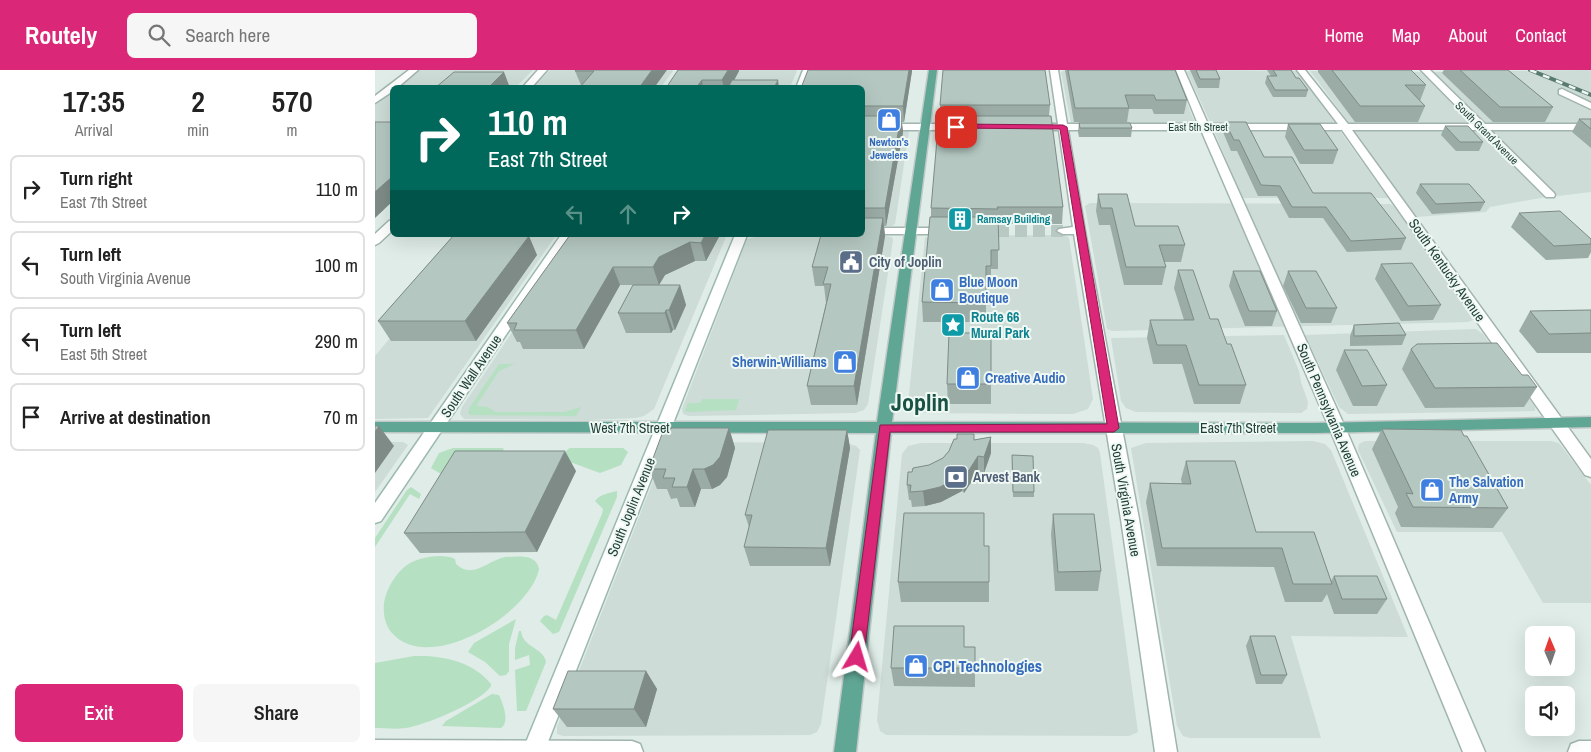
<!DOCTYPE html>
<style>
body{margin:0;font-family:"Archivo Narrow",sans-serif;background:#f6f6f6;color:#222;height:100vh;display:flex;flex-direction:column;font-size:19px;white-space:nowrap}
*{box-sizing:border-box;margin:0}
p{font-size:16px;color:#767676}
.icon{flex:none;width:28px;height:28px;fill:none;stroke:currentColor;stroke-width:2;stroke-linecap:round;stroke-linejoin:round}
.map{position:relative;flex:1;overflow:hidden}
.sheet{display:flex;flex-direction:column;background:#fff;width:375px}
.sheet>*{flex:none}
.top-card{position:absolute;left:15px;top:15px;width:475px;height:152px;border-radius:8px;box-shadow:0 5px 20px #0002;background:#00695c;color:#fff;overflow:hidden}
.needle{width:32px;rotate:358deg}
.tools{position:absolute;left:1150px;top:556px;display:grid;gap:10px}
.tools a{display:grid;place-items:center;width:50px;height:50px;border-radius:8px;background:#fff;box-shadow:0 5px 20px #0002;font-size:25px}
.pin{position:absolute;display:grid;place-items:center;width:42px;height:42px;color:#fff;margin:-21px;border-radius:10px;box-shadow:0 2px 8px #0006}
.me{position:absolute;width:55px;margin:-28px;rotate:7deg;stroke-linejoin:round;filter:drop-shadow(0 0 4px #0008)}
.turn{display:flex;align-items:center;gap:18px;height:105px;padding:0 15px;font-size:22px}
.turn .icon{width:65px;height:65px;stroke-width:2.5}
.turn b{display:block;font-size:35px;line-height:42px}
.lanes{display:flex;align-items:center;height:48px;padding:0 15px;background:#0003;justify-content:center;gap:25px;direction:ltr}
.lanes .off{opacity:.35}
.eta{display:flex;justify-content:space-evenly;align-items:center;height:85px;text-align:center}
.eta b{font-size:30px;font-weight:600;line-height:35px}
.cta{display:flex;gap:10px;margin-top:auto;padding:10px 15px}
.cta a{flex:1;height:58px;border-radius:8px;background:#db2777;color:#fff;font-size:20px;font-weight:600;line-height:58px;text-align:center}
.cta a+a{background:#f6f6f6;color:#222}
ul{padding:0;list-style:none}
li{display:flex;align-items:center;gap:15px;height:68px;margin:0 10px 8px;padding:0 5px;border:2px solid #e0e0e0;border-radius:8px}
li div{flex:1}
li b{display:block;font-size:19px}
li em{font-style:normal}
header{display:flex;align-items:center;gap:30px;box-sizing:border-box;height:70px;padding:0 25px;background:#db2777;color:#fff}
header strong{font-size:24px}
nav{display:flex;gap:28px;margin-inline-start:auto;font-size:18px}
.search{width:350px;height:45px;background:#f6f6f6;display:flex;align-items:center;gap:12px;box-sizing:border-box;padding:0 18px;border-radius:8px;color:#767676;font-size:19px}
main{display:flex;flex:1;min-height:0}
.map>svg:first-child{display:block}
.built{fill:#cddcd6}
.green{fill:#b5e0c2}
.lines{fill:none;stroke-linecap:round;stroke-linejoin:round}
.street-tunnel{stroke:#b8c9c4;stroke-width:12;stroke-dasharray:12 6;stroke-linecap:butt}
.street-casing{stroke:#a1b4ae;stroke-width:3}
.secondary-casing{stroke:#9cb9af;stroke-width:3}
.primary-casing{stroke:#c0c9c7;stroke-width:3}
.street{fill:#fff;fill-rule:evenodd}
.secondary{fill:#fff;fill-rule:evenodd}
.primary{fill:#5fa695;fill-rule:evenodd}
.rail-casing{stroke:#587a71;stroke-width:4}
.rail{stroke:#f0f8f4;stroke-width:2.5;stroke-dasharray:7;stroke-linecap:butt}
.wall{fill:#9baba5}
.shaded-wall{fill:#7e8b86}
.building{fill:#b4c7c0;stroke:#7e8b86}
.route{fill:#db2777;stroke:#8e194d}
.labels{text-anchor:middle;stroke-width:4;stroke-linejoin:round;paint-order:stroke}
.far-street-label{font-size:11px;fill:#1e3e36;stroke:#f0f8f4}
.far-shop-label{font-size:11px;font-weight:bold;fill:#366cbe;stroke:#f0f8f4}
.far-culture-label{font-size:11px;font-weight:bold;fill:#0d838f;stroke:#f0f8f4;text-anchor:start}
.service-label{font-size:14px;font-weight:bold;fill:#4e5e75;stroke:#f0f8f4;text-anchor:start}
.street-label{font-size:14px;fill:#1e3e36;stroke:#f0f8f4}
.shop-label{font-size:14px;font-weight:bold;fill:#366cbe;stroke:#f0f8f4;text-anchor:start}
.culture-label{font-size:14px;font-weight:bold;fill:#0d838f;stroke:#f0f8f4;text-anchor:start}
.near-shop-label{font-size:16px;font-weight:bold;fill:#366cbe;stroke:#f0f8f4;text-anchor:start}
.town-label{font-size:24px;font-weight:bold;fill:#185245;stroke:#f0f8f4}
</style>
<header>
<strong>Routely</strong>
<div class="search"><svg class="icon" aria-label="search" viewBox="0 0 24 24"><circle cx="10" cy="10" r="6"/><path d="M15 15l6 6"/></svg>Search here</div>
<nav><a>Home</a><a>Map</a><a>About</a><a>Contact</a></nav>
</header>
<main>
<section class="sheet">
<div class="eta">
<div><b>17:35</b><p>Arrival</p></div>
<div><b>2</b><p>min</p></div>
<div><b>570</b><p>m</p></div>
</div>
<ul>
<li><svg class="icon" aria-label="right" viewBox="0 0 24 24"><path d="M7 20v-9h11M14 6l5 5-5 5"/></svg><div><b>Turn right</b><p>East 7th Street</p></div><em>110 m</em></li>
<li><svg class="icon" aria-label="left" viewBox="0 0 24 24"><path d="M17 20v-9H6M10 6l-5 5 5 5"/></svg><div><b>Turn left</b><p>South Virginia Avenue</p></div><em>100 m</em></li>
<li><svg class="icon" aria-label="left" viewBox="0 0 24 24"><path d="M17 20v-9H6M10 6l-5 5 5 5"/></svg><div><b>Turn left</b><p>East 5th Street</p></div><em>290 m</em></li>
<li><svg class="icon" aria-label="arrive" viewBox="0 0 24 24"><path d="M6 21V4h12l-3 4 3 4H6"/></svg><div><b>Arrive at destination</b></div><em>70 m</em></li>
</ul>
<div class="cta"><a>Exit</a><a>Share</a></div>
</section>
<div class="map">
<svg width="1216" height="682" viewBox="0 0 1216 682">
<rect width="100%" height="100%" fill="#dfece7"/>
<g class="built">
<path d="M45 0H158L141 17 23 18Z"/>
<path d="M175 0H298V1L286 17 157 18Z"/>
<path d="M314 0H421L422 1 415 17 301 18Z"/>
<path d="M691 0H794L799 2 820 53H696L686 2Z"/>
<path d="M815 0 922 1 959 52 956 54H836L812 2Z"/>
<path d="M1216 0V55L1113 54 1106 50 1059 2Z"/>
<path d="M935 1 1046 2 1096 53 975 54Z"/>
<path d="M17 21V54H0V35Z"/>
<path d="M848 59 960 60 965 61 1013 128H867L840 63 842 60Z"/>
<path d="M1099 59 1107 62 1171 127 1115 137 1111 142 1041 147 980 61Z"/>
<path d="M1216 59V122L1183 126 1117 60Z"/>
<path d="M488 60 534 61 520 154 517 156H488Z"/>
<path d="M715 133 1015 134 1019 136 1098 250 1093 252 737 261 732 259 710 136Z"/>
<path d="M690 165 694 168 718 329 713 339 698 344 544 343 536 340 533 334 550 168 555 166Z"/>
<path d="M100 166 180 167 53 348 0 349V286Z"/>
<path d="M208 166 351 167 279 339 269 346 260 348 214 350 89 349 85 344 87 337 200 168Z"/>
<path d="M511 166 517 167 518 170 493 334 489 340 480 343 314 346 308 344 307 339 372 169 380 167Z"/>
<path d="M1101 259 1108 264 1160 337V341L973 344 964 337 930 265Z"/>
<path d="M909 265 924 301 926 312 933 332 932 339 926 343 761 342 751 338 746 331 736 268Z"/>
<path d="M938 371 950 374 956 380 1033 567 916 566 946 668H815L808 666 802 656 756 378 771 373Z"/>
<path d="M990 371H1176L1184 373 1216 415V533H1168L1127 462H1022L983 380 984 374Z"/>
<path d="M0 372H28L33 375 0 422Z"/>
<path d="M300 372 471 373 481 376 485 380 446 654 442 662 435 665 188 666 182 664V657L291 378Z"/>
<path d="M546 373H708L718 375 723 378 725 383 763 662 754 666 511 665 505 661 502 650 527 384 533 376Z"/>
</g>
<g class="green">
<path d="M124 294H140L124 301 101 336 113 337 120 342H189L206 337 201 346 95 345 93 342 95 337Z"/>
<path d="M327 329H364L361 340 312 342 310 341 313 333H325Z"/>
<path d="M78 378H127L129 379 123 389 71 407 56 398 64 383Z"/>
<path d="M195 378H248L253 382 246 395 225 403 187 389 192 380Z"/>
<path d="M36 417 46 424 44 429 35 424 0 477V468L32 420Z"/>
<path d="M242 421V427L184 562 178 564 165 551 169 546 172 545 181 550 227 444 228 439 220 431C225 424 234 423 242 421Z"/>
<path d="M130 487C142 487 161 483 164 499 155 544 56 603 19 565 10 556 8 545 9 533 11 519 21 503 32 495 44 487 67 483 80 489L81 494C97 510 114 490 130 487Z"/>
<path d="M141 549 134 574V601L131 605 125 606 110 592 93 582 99 573Z"/>
<path d="M144 561H146C147 577 169 578 171 592L151 641H142L140 600 155 595 154 585 140 590V578Z"/>
<path d="M39 586C66 585 98 591 116 614V616C106 632 54 653 36 657 25 660 11 658 0 658V593Z"/>
<path d="M117 624 124 625C128 634 135 652 126 658L67 656 71 651Z"/>
</g>
<g class="lines">
<path class="street-tunnel" d="M622 161H688"/>
<defs>
<g id="street">
<path d="M34 0H43L22 18H18V21L0 33V26Z"/>
<path d="M163 0H172L156 18H147Z"/>
<path d="M675 0H683L692 54H823L801 0H809L833 54H963L922 0H930L973 54H1099L1046 0H1055L1110 54H1216V60H1115L1179 123 1180 125 1179 127H1171L1104 60H977L1216 389V407L1210 405 967 60H836L970 357 1110 682H1088L954 357 826 60H693L711 167 764 449 802 682H780L746 449 699 164H688L682 161 684 159 698 157 684 60H658L653 57 658 54H683Z"/>
<path d="M1187 19 1216 33V39L1184 24V20Z"/>
<path d="M488 54H582L587 57 582 60H488Z"/>
<path d="M18 150V160L4 173 0 175V164L14 151Z"/>
<path d="M488 158H573L579 161 573 164H488Z"/>
<path d="M0 670 257 671 265 674 268 682H0Z"/>
<path d="M1204 671H1216V682H1193L1196 674Z"/>
</g>
<g id="secondary">
<path d="M428 0H436L430 18H421Z"/>
<path d="M186 165H198L6 451 0 453V433Z"/>
<path d="M360 165H372L169 682H147Z"/>
</g>
<path id="primary" d="M554 0H562L517 352 941 353 1216 347V357L941 363H516L481 682H459L501 363 0 362V352H502Z"/>
</defs>
<use href="#street" class="street-casing"/>
<use href="#secondary" class="secondary-casing"/>
<use href="#primary" class="primary-casing"/>
<use href="#street" class="street"/>
<use href="#secondary" class="secondary"/>
<use href="#primary" class="primary"/>
<defs>
<path id="rail" d="M1155 0 1216 25"/>
</defs>
<use href="#rail" class="rail-casing"/>
<use href="#rail" class="rail"/>
</g>
<g class="wall">
<path d="M292 0 206 15 200 1Z"/>
<path d="M489 0 537 1 529 52H527L528 62 511 156H509L510 166 482 335H436L432 316 451 233 449 216H440L437 197 488 165V18Z"/>
<path d="M690 0H800L812 30 809 44H779L777 39H754L752 52H699Z"/>
<path d="M815 0H841L845 9 844 18H823Z"/>
<path d="M892 0H916L921 8 933 20 931 27H898L890 13 892 6H896Z"/>
<path d="M943 0H1036L1051 15 1045 31 1050 36 1043 52H980L943 2Z"/>
<path d="M1069 0H1133L1178 37 1170 52H1118L1067 3Z"/>
<path d="M364 1 359 10 404 18H291Z"/>
<path d="M565 35H675L674 46 688 137 687 154H623V199H616V216L611 215V252H548L547 232 556 147V138L565 46Z"/>
<path d="M1204 49H1216V78L1197 62Z"/>
<path d="M850 52 889 87 938 123 1031 168 1026 180 972 182 948 148H914L902 126H883L862 81H856L848 62Z"/>
<path d="M704 53 757 58 756 67H704L703 62Z"/>
<path d="M913 54 963 80 958 94H925L910 67Z"/>
<path d="M1070 56 1108 72 1104 81H1081L1066 65Z"/>
<path d="M1045 114 1110 132 1105 141 1057 144 1041 123Z"/>
<path d="M723 124 760 156 810 175 806 192H789L791 197 787 215H749L735 155H724L721 141Z"/>
<path d="M1144 143 1216 169V182L1213 188 1171 190 1136 157Z"/>
<path d="M79 165H142L162 185 101 271H16L3 251Z"/>
<path d="M195 165H345L331 191H320L290 205 284 215H305L311 235 300 260H298L296 263H251L243 243 258 215H245L209 279H148L145 272H142L132 253Z"/>
<path d="M1006 194 1066 235 1058 250 1026 251 1000 209Z"/>
<path d="M803 200 835 249 852 274 871 315 865 334H819L807 294H778L772 268 775 250H809L799 218Z"/>
<path d="M858 201 902 241 897 256H870L854 216Z"/>
<path d="M913 201 962 238 956 253H926L908 216Z"/>
<path d="M1216 240V283H1162L1144 261 1155 241Z"/>
<path d="M979 255 1031 265 1027 275 975 276V266Z"/>
<path d="M616 263V334H573L572 314Z"/>
<path d="M1036 279 1147 305 1162 317 1149 337 1050 338 1027 299Z"/>
<path d="M969 280 1012 315 1002 336H978L961 300Z"/>
<path d="M354 358 360 378 352 407 345 415 337 419H326L320 437H305L302 428 296 429 292 419H282L274 399Z"/>
<path d="M1007 359 1133 438 1118 458 1026 457 1020 443 1023 437 997 379Z"/>
<path d="M472 360 475 378 455 496H375L369 477 374 457 370 445Z"/>
<path d="M616 367V383L609 403 603 402 589 423 587 421 566 432 550 436 537 437 536 430H534L532 415 537 402 554 395 568 388 574 381 599 370Z"/>
<path d="M637 391 659 422V427H638Z"/>
<path d="M811 391 881 462H939L956 511 959 506 1012 529 1002 544H959L952 524 947 532H910L899 497 782 496 771 432 775 413 807 414 806 409Z"/>
<path d="M201 401 162 482 45 483 29 463Z"/>
<path d="M678 444 726 501 723 521H680L676 464Z"/>
<path d="M609 476H614V532H526L523 512Z"/>
<path d="M875 566 912 605 907 614H881L871 576Z"/>
<path d="M590 577H600V617L519 616 516 598Z"/>
<path d="M271 601 282 619 271 657H192L178 639Z"/>
</g>
<g class="shaded-wall">
<path d="M277 0H292L279 18H264Z"/>
<path d="M353 0H364V1L355 18H349L347 10Z"/>
<path d="M534 0H537V1L529 52 528 36Z"/>
<path d="M129 2 135 18H113Z"/>
<path d="M327 10 328 18H321Z"/>
<path d="M403 10 404 18H399Z"/>
<path d="M526 46 528 62 511 156 510 138Z"/>
<path d="M18 106V131L0 148V112Z"/>
<path d="M508 148 510 166 482 335 479 316Z"/>
<path d="M330 165H345L331 191 326 173Z"/>
<path d="M154 166 162 185 101 271 90 251Z"/>
<path d="M315 172 320 191 290 205 284 215 278 197 284 187Z"/>
<path d="M238 197 245 215 209 279 201 260Z"/>
<path d="M305 215 311 235 300 260 294 240Z"/>
<path d="M291 240 298 260 296 263 290 243Z"/>
<path d="M4 356 19 376 0 403V362Z"/>
<path d="M354 358 360 378 352 407 345 415 337 419 329 399Z"/>
<path d="M472 360 475 378 455 496 451 478Z"/>
<path d="M616 367V383L609 403V387Z"/>
<path d="M190 381 201 401 162 482 150 462Z"/>
<path d="M603 386V402L589 423V408Z"/>
<path d="M318 399 326 419 320 437 312 417Z"/>
<path d="M586 406 587 421 566 432 550 436 548 421Z"/>
<path d="M271 601 282 619 271 657 259 639Z"/>
</g>
<g class="building">
<path d="M201 0H277L264 18H204L219 1H200Z"/>
<path d="M303 0H353L347 10H327L321 18H291Z"/>
<path d="M433 0H534L528 36H488V18H426Z"/>
<path d="M568 0H670L675 35H565Z"/>
<path d="M693 0H800L812 30H781L779 25H750L754 38H700Z"/>
<path d="M821 0H841L845 9H825Z"/>
<path d="M898 0H916L921 8H924L933 20H900L892 6H902Z"/>
<path d="M957 0H1036L1051 15H1030L1050 36H985Z"/>
<path d="M1085 0H1133L1178 37H1125Z"/>
<path d="M79 2H129L113 18H60Z"/>
<path d="M357 10H403L399 18H353Z"/>
<path d="M488 46H526L510 138H488Z"/>
<path d="M564 46H676L688 137H622L623 139 556 138Z"/>
<path d="M1204 49H1216V59Z"/>
<path d="M0 52H18V106L0 122Z"/>
<path d="M850 52H871L889 87H917L938 123H996L1031 168 976 171 951 137H917L905 116 886 115 864 70H859Z"/>
<path d="M704 53H755L757 58H705Z"/>
<path d="M913 54H945L963 80H929Z"/>
<path d="M1070 56H1093L1108 72H1085Z"/>
<path d="M1045 114H1094L1110 132 1061 134Z"/>
<path d="M723 124H752L760 156H803L810 175H784L791 197H751L737 138H726Z"/>
<path d="M1185 141 1216 169V174L1179 176 1144 143Z"/>
<path d="M555 147H623L624 180H616V196H611V233L547 232Z"/>
<path d="M488 148H508L479 316H432L456 214H448L453 197H437L446 165H488Z"/>
<path d="M79 165 154 166 90 251H3Z"/>
<path d="M195 165H330L326 173 315 172 284 187 278 197H238L201 260H139L142 253H132Z"/>
<path d="M1037 193 1066 235 1033 236 1006 194Z"/>
<path d="M803 200H818L835 249H843L852 274H856L871 315H824L811 275H782L775 250H819Z"/>
<path d="M858 201H885L902 241H874Z"/>
<path d="M913 201H941L962 238H931Z"/>
<path d="M258 215H305L294 240H291L290 243H243Z"/>
<path d="M1216 240V263L1174 264 1155 241Z"/>
<path d="M1024 253 1031 265 979 266V255Z"/>
<path d="M574 263H616V314H572Z"/>
<path d="M1122 273 1147 305H1153L1162 317 1060 318 1036 279 1042 274Z"/>
<path d="M969 280H992L1012 315 987 316Z"/>
<path d="M0 356H4L0 362Z"/>
<path d="M297 358H354L345 387 338 395 329 399H318L312 417H297L300 408H288L291 399H274L287 364Z"/>
<path d="M1007 359 1086 360 1089 366H1092L1133 438 1038 437 1031 423 1038 424Z"/>
<path d="M393 360H472L451 478 369 477 377 445H370Z"/>
<path d="M582 364H599V370L616 367 609 387 603 386 589 408 586 406 565 417 548 421 535 422 536 415H532L533 402H537L538 398 554 395 568 388 574 381 579 369H582Z"/>
<path d="M80 381H190L150 462 29 463Z"/>
<path d="M637 385 658 386 659 422H638Z"/>
<path d="M811 391H860L881 462H939L957 514H918L907 478H787L775 413 816 414Z"/>
<path d="M529 443H609V476H614V512H523Z"/>
<path d="M678 444H719L726 501 683 502Z"/>
<path d="M959 506H1002L1012 529H967Z"/>
<path d="M519 556H589V577H600V598H516Z"/>
<path d="M875 566H900L912 605H886Z"/>
<path d="M193 601H271L259 639H178Z"/>
</g>
<path class="route" d="M581 54 688 55 692 57 744 358 739 362H515L489 587 487 592 482 594 477 592 474 587 505 355 732 354 685 59 579 58 578 57Z"/>
<defs>
<symbol id="shop-square" viewBox="-11 -11 22 22"><rect x="-9" y="-9" width="18" height="18" rx="4" fill="#3f7fe0" stroke="#f0f8f4"/><path d="M-5-2.5h2.3a2.7 3.5 0 0 1 5.4 0H5L5.5 6h-11ZM-1.5-2.5h3a1.5 2.3 0 0 0-3 0Z" fill="#fff"/></symbol>
<symbol id="building-square" viewBox="-11 -11 22 22"><rect x="-9" y="-9" width="18" height="18" rx="4" fill="#0f9aa8" stroke="#f0f8f4"/><path d="M-4-6H4V6H1V3H-1V6H-4ZM-2.5-4.3h1.7v1.8h-1.7ZM.8-4.3h1.7v1.8H.8ZM-2.5-1h1.7V.8h-1.7ZM.8-1h1.7V.8H.8Z" fill="#fff"/></symbol>
<symbol id="civic-square" viewBox="-11 -11 22 22"><rect x="-9" y="-9" width="18" height="18" rx="4" fill="#5c6f8a" stroke="#f0f8f4"/><path d="M-.6-6.5H3V-4.5H.6V-3L4-1V1h2V6H-6V1h2V-1L-.6-3ZM-1.2 2.5V6h2.4V2.5Z" fill="#fff"/></symbol>
<symbol id="sight-square" viewBox="-11 -11 22 22"><rect x="-9" y="-9" width="18" height="18" rx="4" fill="#0f9aa8" stroke="#f0f8f4"/><path d="M0-6L1.8-2.2L6-1.7L2.9 1.2L3.7 5.4L0 3.3L-3.7 5.4L-2.9 1.2L-6-1.7L-1.8-2.2Z" fill="#fff"/></symbol>
<symbol id="bank-square" viewBox="-11 -11 22 22"><rect x="-9" y="-9" width="18" height="18" rx="4" fill="#5c6f8a" stroke="#f0f8f4"/><path d="M-6-4H6V4H-6ZM0-2.3a2.3 2.3 0 1 0 0 4.6a2.3 2.3 0 1 0 0-4.6Z" fill="#fff"/></symbol>
</defs>
<g fill-rule="evenodd">
<use href="#shop-square" x="500" y="36" width="28" height="28"/>
<use href="#building-square" x="571" y="135" width="28" height="28"/>
<use href="#civic-square" x="462" y="178" width="28" height="28"/>
<use href="#shop-square" x="553" y="206" width="28" height="28"/>
<use href="#sight-square" x="564" y="241" width="28" height="28"/>
<use href="#shop-square" x="456" y="278" width="28" height="28"/>
<use href="#shop-square" x="579" y="294" width="28" height="28"/>
<use href="#bank-square" x="567" y="393" width="28" height="28"/>
<use href="#shop-square" x="1043" y="406" width="28" height="28"/>
<use href="#shop-square" x="527" y="582" width="28" height="28"/>
</g>
<g class="labels">
<g class="far-street-label">
<text x="823" y="61">East 5th Street</text>
<text transform="translate(1112 63) rotate(45)" y="4">South Grand Avenue</text>
</g>
<g class="far-shop-label">
<text x="514" y="76">Newton's<tspan x="514" dy="13">Jewelers</tspan></text>
</g>
<g class="far-culture-label">
<text x="602" y="153">Ramsay Building</text>
</g>
<g class="service-label">
<text x="494" y="197">City of Joplin</text>
<text x="598" y="412">Arvest Bank</text>
</g>
<g class="street-label">
<text transform="translate(1072 200) rotate(55)" y="5">South Kentucky Avenue</text>
<text transform="translate(96 306) rotate(-56)" y="5">South Wall Avenue</text>
<text transform="translate(954 340) rotate(67)" y="5">South Pennsylvania Avenue</text>
<text x="255" y="363">West 7th Street</text>
<text x="863" y="363">East 7th Street</text>
<text transform="translate(751 430) rotate(80)" y="5">South Virginia Avenue</text>
<text transform="translate(256 437) rotate(-68)" y="5">South Joplin Avenue</text>
</g>
<g class="shop-label">
<text x="584" y="217">Blue Moon<tspan x="584" dy="16">Boutique</tspan></text>
<text x="452" y="297" text-anchor="end">Sherwin-Williams</text>
<text x="610" y="313">Creative Audio</text>
<text x="1074" y="417">The Salvation<tspan x="1074" dy="16">Army</tspan></text>
</g>
<g class="culture-label">
<text x="596" y="252">Route 66<tspan x="596" dy="16">Mural Park</tspan></text>
</g>
<g class="near-shop-label">
<text x="558" y="602">CPI Technologies</text>
</g>
<g class="town-label">
<text x="545" y="341">Joplin</text>
</g>
</g>
</svg>
<div class="tools">
<a><svg class="needle" viewBox="-14 -14 28 28"><path d="M0-13l5 13h-10z" fill="#e53935"/><path d="M0 13l5-13h-10z" fill="#767676"/></svg></a>
<a><svg class="icon" aria-label="sound" viewBox="0 0 24 24"><path d="M4 9h4l5-4v14l-5-4H4zM17 9q2 3 0 6"/></svg></a>
</div>
<div class="pin" style="left:581px;top:57px;background:#d93025"><svg class="icon" aria-label="arrive" viewBox="0 0 24 24"><path d="M6 21V4h12l-3 4 3 4H6"/></svg></div>
<svg class="me" style="left:482px;top:587px" viewBox="-20 -20 40 40"><path d="M0-17L14 15 0 8-14 15z" fill="#db2777" stroke="#fff" stroke-width="4"/></svg>
<div class="top-card">
<div class="turn"><svg class="icon" aria-label="right" viewBox="0 0 24 24"><path d="M7 20v-9h11M14 6l5 5-5 5"/></svg><div><b>110 m</b>East 7th Street</div></div>
<div class="lanes"><svg class="icon off" aria-label="left" viewBox="0 0 24 24"><path d="M17 20v-9H6M10 6l-5 5 5 5"/></svg><svg class="icon off" aria-label="ahead" viewBox="0 0 24 24"><path d="M12 20V5M6 11l6-6 6 6"/></svg><svg class="icon" aria-label="right" viewBox="0 0 24 24"><path d="M7 20v-9h11M14 6l5 5-5 5"/></svg></div>
</div>
</div>
</main>
